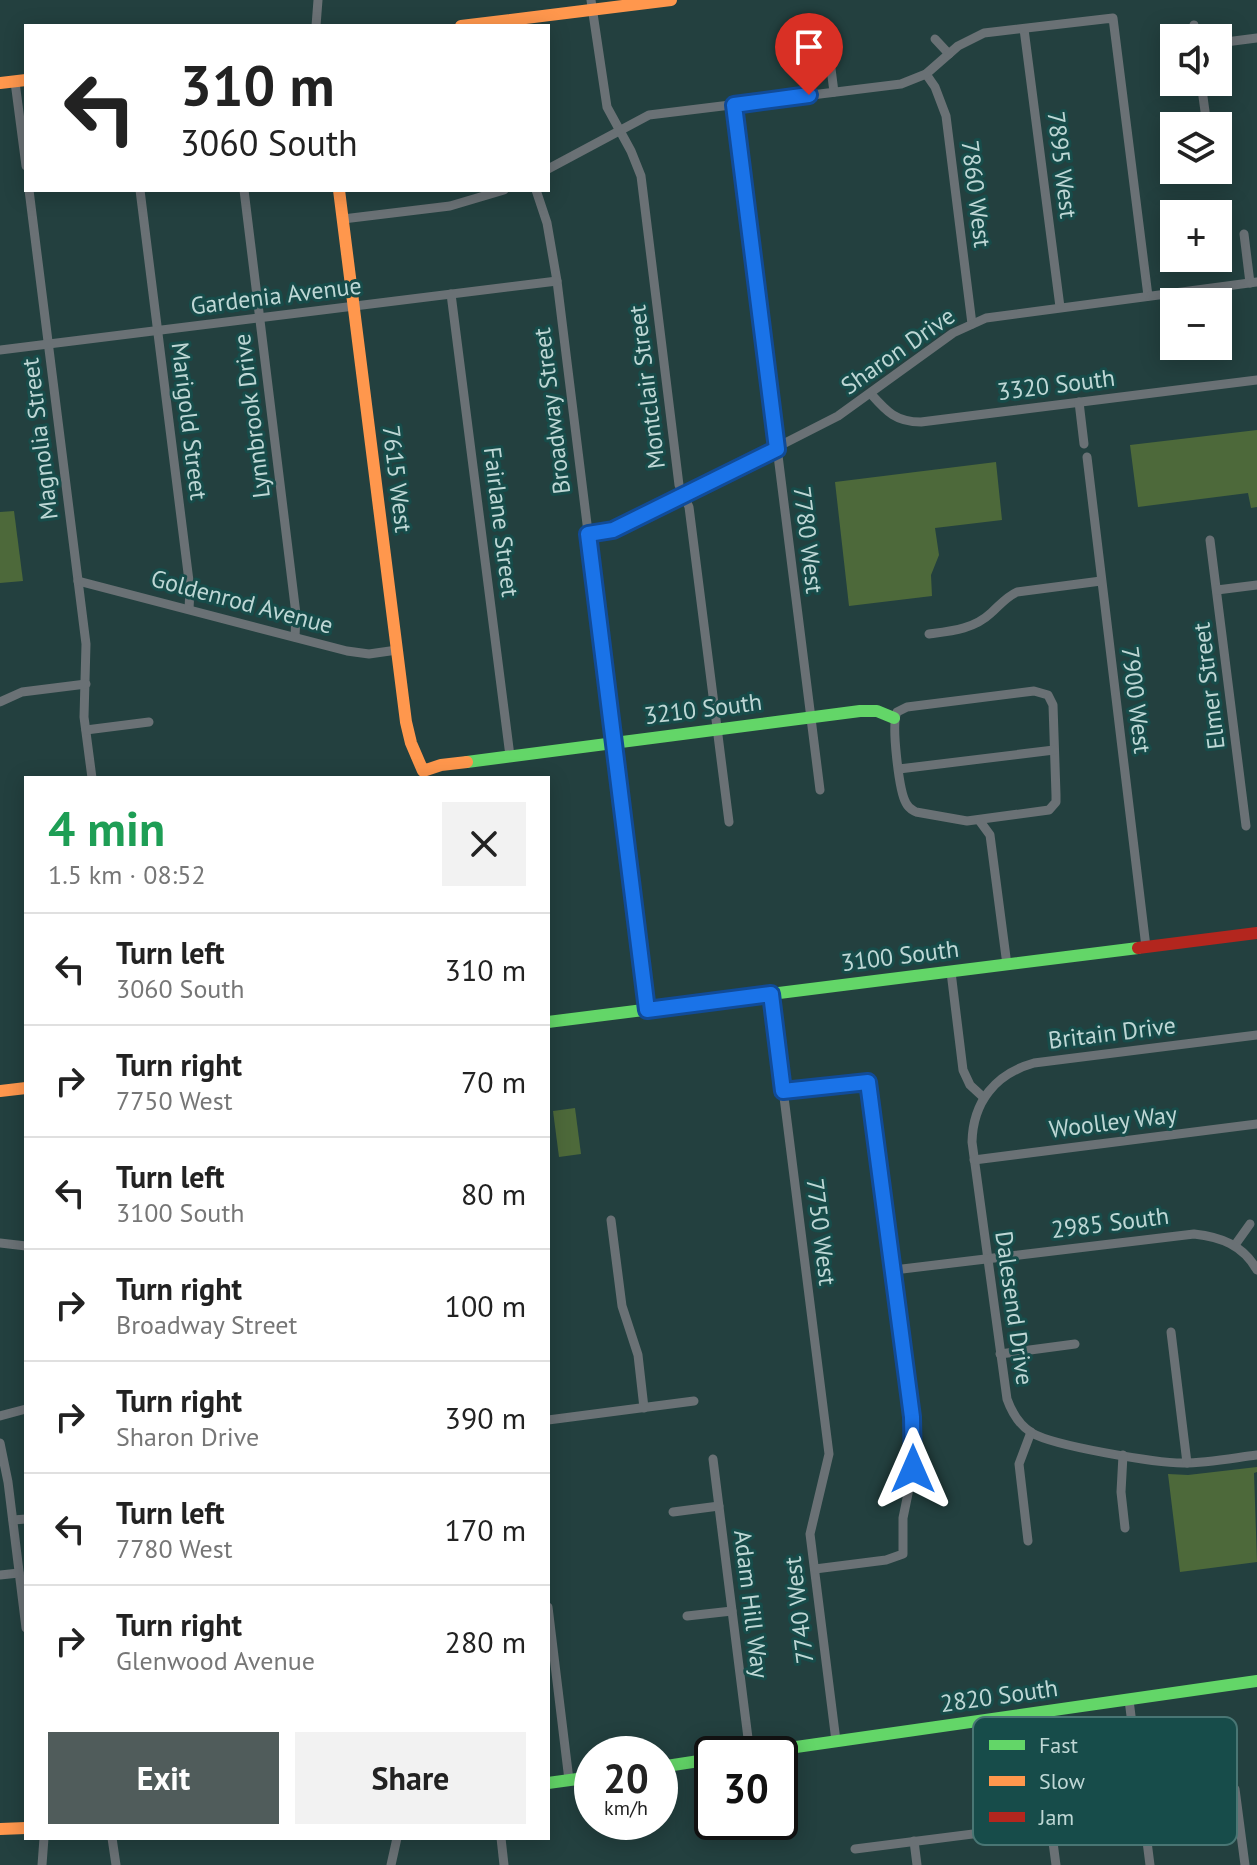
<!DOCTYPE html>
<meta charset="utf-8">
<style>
body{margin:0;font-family:"PT Sans",sans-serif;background:#f2f2f2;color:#222;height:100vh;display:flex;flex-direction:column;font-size:30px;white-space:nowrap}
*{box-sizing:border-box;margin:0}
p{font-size:26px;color:#767676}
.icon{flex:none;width:44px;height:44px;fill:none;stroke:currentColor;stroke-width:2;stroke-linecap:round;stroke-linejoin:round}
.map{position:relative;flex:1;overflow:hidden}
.sheet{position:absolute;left:24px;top:776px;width:526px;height:1064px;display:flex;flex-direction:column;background:#fff;border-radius:0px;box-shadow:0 4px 20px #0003}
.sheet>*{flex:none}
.banner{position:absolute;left:24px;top:24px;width:526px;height:168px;border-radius:0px;box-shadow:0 4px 20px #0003;background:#fff;color:#222;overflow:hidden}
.controls{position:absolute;left:1160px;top:24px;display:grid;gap:16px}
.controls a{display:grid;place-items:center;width:72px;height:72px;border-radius:0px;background:#fff;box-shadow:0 4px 20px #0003;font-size:40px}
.speed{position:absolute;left:574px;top:1736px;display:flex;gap:16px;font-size:40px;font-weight:700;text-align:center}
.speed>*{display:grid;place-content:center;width:104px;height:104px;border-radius:50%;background:#fff;box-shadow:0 4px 20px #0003;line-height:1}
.speed small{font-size:20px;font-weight:400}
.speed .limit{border:4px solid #111;border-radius:12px;background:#fff;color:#111}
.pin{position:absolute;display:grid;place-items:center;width:68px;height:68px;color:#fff;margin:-82px -34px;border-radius:50% 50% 50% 0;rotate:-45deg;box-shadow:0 0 8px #0007}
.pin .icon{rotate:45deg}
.me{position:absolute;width:88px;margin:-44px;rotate:0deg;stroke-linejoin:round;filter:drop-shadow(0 0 6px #0008)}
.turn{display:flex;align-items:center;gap:28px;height:168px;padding:0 24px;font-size:36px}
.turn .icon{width:104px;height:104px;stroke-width:2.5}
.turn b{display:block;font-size:56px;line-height:68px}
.round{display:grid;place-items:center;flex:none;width:84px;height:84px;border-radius:0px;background:#f2f2f2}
.headline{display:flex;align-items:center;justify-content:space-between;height:136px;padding:0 24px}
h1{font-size:48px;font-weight:800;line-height:60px;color:#1e9e55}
.action{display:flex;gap:16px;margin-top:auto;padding:16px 24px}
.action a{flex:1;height:92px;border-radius:0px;background:#505c5b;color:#fff;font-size:32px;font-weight:800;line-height:92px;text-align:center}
.action a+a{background:#f2f2f2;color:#222}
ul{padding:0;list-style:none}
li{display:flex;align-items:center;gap:24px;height:112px;padding:0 24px;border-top:2px solid #e0e0e0}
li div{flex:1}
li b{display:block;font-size:30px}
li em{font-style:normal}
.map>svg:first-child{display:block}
.green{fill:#4d693a}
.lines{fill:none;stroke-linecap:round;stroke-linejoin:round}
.street{stroke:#6a7175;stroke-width:9}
.fast{stroke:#63d668;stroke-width:12}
.slow{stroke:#ff974d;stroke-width:12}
.jam{stroke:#b3261e;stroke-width:12}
.route-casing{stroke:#114b97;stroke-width:20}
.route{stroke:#1a73e8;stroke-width:14}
.labels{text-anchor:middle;stroke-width:6;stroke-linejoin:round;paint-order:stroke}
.street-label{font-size:24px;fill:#bed7d5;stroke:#174c4a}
.key{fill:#174c4a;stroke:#497674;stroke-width:2}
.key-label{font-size:22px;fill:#bed7d5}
</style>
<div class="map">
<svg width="1257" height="1865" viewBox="0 0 1257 1865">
<rect width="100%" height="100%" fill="#23403f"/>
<g class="green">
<path d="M1257 430V507L1251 508 1248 493 1138 507 1130 445Z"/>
<path d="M996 462 1002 520 935 528 939 555 931 575 932 596 849 606 835 482Z"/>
<path d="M14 511 23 581 0 583V512Z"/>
<path d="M575 1108 581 1154 559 1157 553 1111Z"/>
<path d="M1257 1467V1472L1254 1473 1257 1562 1180 1572 1168 1474 1188 1475Z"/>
</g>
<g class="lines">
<g class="street">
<path d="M591 0 607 107 631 151 641 176 679 485 689 507 729 822"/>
<path d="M1194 25 1196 38"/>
<path d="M316 26 318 0"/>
<path d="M1024 29 1060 307"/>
<path d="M935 39 949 54"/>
<path d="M1218 43 1257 38"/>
<path d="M829 53 834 92"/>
<path d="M926 74 935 87 946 116 972 324"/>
<path d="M15 82 26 166"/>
<path d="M1201 82 1207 126"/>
<path d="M734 105 820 790"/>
<path d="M548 169 649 115 901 84 926 74 958 46 984 33 1113 18 1148 296"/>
<path d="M29 190 86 644 84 717 92 778"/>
<path d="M140 190 190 589 189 609"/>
<path d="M244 190 296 614 295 637"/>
<path d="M536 190 547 223 557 281 647 1010"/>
<path d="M343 219 450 206 504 190"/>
<path d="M1244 234 1250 283"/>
<path d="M451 294 510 756"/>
<path d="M0 350 557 281"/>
<path d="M871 394C887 412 896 422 921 422L1257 380"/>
<path d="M1079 402 1084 444"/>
<path d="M1087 457 1146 947"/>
<path d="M588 534 622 526 838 416 953 333 986 318 1257 282"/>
<path d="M1210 540 1246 826"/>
<path d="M78 581 347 651 369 654 397 650"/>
<path d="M1217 590 1257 585"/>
<path d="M929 634C952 631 974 629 991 613 1000 605 1006 597 1017 592L1101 581"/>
<path d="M1034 691 1048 695 1053 705 1056 795V802L1049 810 967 821 916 812C911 809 909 809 906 803 899 791 891 724 897 712L907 707Z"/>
<path d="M0 702 22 692 86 684"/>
<path d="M86 730 149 722"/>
<path d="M899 769 1054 750"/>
<path d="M979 820 990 835 1007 965"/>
<path d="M951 972 963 1070 970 1085 983 1097"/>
<path d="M771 994 829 1454 810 1534 836 1741"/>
<path d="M1257 1035 1034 1063C995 1074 973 1102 972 1142L1007 1399C1012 1413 1019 1425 1032 1433 1054 1446 1156 1463 1183 1463 1208 1463 1233 1458 1257 1455"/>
<path d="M783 1091 868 1082 914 1438 913 1469 903 1518V1554L886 1560 815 1569"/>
<path d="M974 1160 1257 1124"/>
<path d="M611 1220 622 1306 638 1355 644 1408"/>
<path d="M0 1243 26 1246"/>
<path d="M1235 1245 1250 1224"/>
<path d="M894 1270 1194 1234C1221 1237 1243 1245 1257 1270"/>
<path d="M1171 1332 1187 1463"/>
<path d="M1000 1354 1075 1344"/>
<path d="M0 1416 26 1409"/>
<path d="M548 1420 694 1401"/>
<path d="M0 1443 8 1482 26 1628"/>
<path d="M1123 1455 1121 1492 1125 1528"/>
<path d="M713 1459 750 1754"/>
<path d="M673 1512 719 1506"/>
<path d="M13 1520 26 1519"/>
<path d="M1028 1541 1019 1464 1031 1432"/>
<path d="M0 1575 19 1573"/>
<path d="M548 1607 569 1780"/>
<path d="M687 1616 732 1611"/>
<path d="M1129 1700 1150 1865"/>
<path d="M1036 1713 1056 1865"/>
<path d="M1235 1789 1245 1865"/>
<path d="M112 1838 116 1865"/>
<path d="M501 1838 504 1865"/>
<path d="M914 1841 917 1865"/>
<path d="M855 1849 1051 1824"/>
<path d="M42 1865 44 1838"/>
<path d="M391 1865 397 1838"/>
</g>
<g class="fast">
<path d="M467 762 860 711H877L894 718"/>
<path d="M548 1022 1138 948"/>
<path d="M747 1754 1257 1681"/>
<path d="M660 1767 712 1759"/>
<path d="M548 1783 592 1777"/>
</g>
<g class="slow">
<path d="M461 26 671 0"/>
<path d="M0 83 26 80"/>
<path d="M339 190 406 722 411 743 423 771 441 765 467 762"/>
<path d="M0 1091 26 1088"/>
<path d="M0 1829 26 1828"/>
</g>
<path class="jam" d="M1138 948 1257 933"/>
</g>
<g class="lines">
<defs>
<path id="route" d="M809 95 734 105 777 449 613 530 588 534 647 1010 771 994 783 1091 868 1082 912 1417 913 1469"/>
</defs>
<use href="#route" class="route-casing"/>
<use href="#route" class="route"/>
</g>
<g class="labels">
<g class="street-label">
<text transform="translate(1062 165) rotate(83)" y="8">7895 West</text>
<text transform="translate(976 194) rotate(83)" y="8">7860 West</text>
<text transform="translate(276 296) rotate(-7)" y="8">Gardenia Avenue</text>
<text transform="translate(898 351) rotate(-35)" y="8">Sharon Drive</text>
<text transform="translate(1056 385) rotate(-7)" y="8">3320 South</text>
<text transform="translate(647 387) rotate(-97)" y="8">Montclair Street</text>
<text transform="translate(552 411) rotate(-97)" y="8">Broadway Street</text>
<text transform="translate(252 416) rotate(-97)" y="8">Lynnbrook Drive</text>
<text transform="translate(189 421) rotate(83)" y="8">Marigold Street</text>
<text transform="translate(40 439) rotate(-97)" y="8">Magnolia Street</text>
<text transform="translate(397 479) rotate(83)" y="8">7615 West</text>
<text transform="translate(501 522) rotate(83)" y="8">Fairlane Street</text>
<text transform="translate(808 540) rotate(83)" y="8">7780 West</text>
<text transform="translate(242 602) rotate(15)" y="8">Goldenrod Avenue</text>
<text transform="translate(1209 686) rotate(-97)" y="8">Elmer Street</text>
<text transform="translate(1136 700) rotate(83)" y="8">7900 West</text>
<text transform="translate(703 709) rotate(-7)" y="8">3210 South</text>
<text transform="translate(900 956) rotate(-7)" y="8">3100 South</text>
<text transform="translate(1112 1033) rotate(-7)" y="8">Britain Drive</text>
<text transform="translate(1113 1122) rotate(-7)" y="8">Woolley Way</text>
<text transform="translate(1110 1223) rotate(-7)" y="8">2985 South</text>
<text transform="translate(821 1232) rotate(83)" y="8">7750 West</text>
<text transform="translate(1014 1308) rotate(82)" y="8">Dalesend Drive</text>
<text transform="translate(751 1604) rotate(83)" y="8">Adam Hill Way</text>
<text transform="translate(799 1610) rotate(-97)" y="8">7740 West</text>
<text transform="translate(999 1696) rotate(-8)" y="8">2820 South</text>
</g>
</g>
<rect x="973" y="1717" width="264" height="128" rx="12" class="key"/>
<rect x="989" y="1740" width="36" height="10" fill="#63d668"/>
<rect x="989" y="1776" width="36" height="10" fill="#ff974d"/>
<rect x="989" y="1812" width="36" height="10" fill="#b3261e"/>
<g class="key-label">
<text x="1039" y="1753">Fast</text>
<text x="1039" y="1789">Slow</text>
<text x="1039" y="1825">Jam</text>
</g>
</svg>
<div class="controls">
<a><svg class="icon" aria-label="sound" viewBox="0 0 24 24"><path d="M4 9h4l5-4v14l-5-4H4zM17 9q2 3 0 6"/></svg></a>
<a><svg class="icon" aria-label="layers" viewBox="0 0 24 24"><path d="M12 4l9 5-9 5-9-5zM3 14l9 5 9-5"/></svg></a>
<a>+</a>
<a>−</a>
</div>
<div class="speed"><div>20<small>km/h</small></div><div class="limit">30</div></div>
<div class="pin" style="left:809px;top:95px;background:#d93025"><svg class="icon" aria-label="arrive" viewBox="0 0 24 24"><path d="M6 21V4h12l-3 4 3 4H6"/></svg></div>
<svg class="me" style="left:913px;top:1469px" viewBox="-20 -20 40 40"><path d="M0-17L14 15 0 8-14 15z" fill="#1a73e8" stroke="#fff" stroke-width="4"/></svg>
<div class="banner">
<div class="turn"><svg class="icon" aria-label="left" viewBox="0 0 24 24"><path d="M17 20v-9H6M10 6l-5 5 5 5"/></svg><div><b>310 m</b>3060 South</div></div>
</div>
<section class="sheet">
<div class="headline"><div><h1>4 min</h1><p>1.5 km · 08:52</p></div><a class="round"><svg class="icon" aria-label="close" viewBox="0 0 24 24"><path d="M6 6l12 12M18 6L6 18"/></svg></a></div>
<ul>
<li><svg class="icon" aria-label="left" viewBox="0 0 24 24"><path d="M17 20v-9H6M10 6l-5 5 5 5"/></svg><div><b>Turn left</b><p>3060 South</p></div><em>310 m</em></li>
<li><svg class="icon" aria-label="right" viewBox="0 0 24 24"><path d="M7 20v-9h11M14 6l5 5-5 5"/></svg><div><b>Turn right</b><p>7750 West</p></div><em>70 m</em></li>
<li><svg class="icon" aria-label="left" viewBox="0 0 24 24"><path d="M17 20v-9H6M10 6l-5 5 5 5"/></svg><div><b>Turn left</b><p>3100 South</p></div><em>80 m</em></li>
<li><svg class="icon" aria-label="right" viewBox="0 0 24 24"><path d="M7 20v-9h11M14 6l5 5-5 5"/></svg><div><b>Turn right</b><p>Broadway Street</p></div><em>100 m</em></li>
<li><svg class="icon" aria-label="right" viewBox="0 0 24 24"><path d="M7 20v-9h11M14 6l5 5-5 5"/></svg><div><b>Turn right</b><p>Sharon Drive</p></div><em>390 m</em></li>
<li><svg class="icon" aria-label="left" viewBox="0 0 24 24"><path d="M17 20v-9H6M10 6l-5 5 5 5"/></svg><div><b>Turn left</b><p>7780 West</p></div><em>170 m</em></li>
<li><svg class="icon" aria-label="right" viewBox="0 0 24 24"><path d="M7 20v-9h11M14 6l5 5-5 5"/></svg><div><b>Turn right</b><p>Glenwood Avenue</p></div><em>280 m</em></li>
</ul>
<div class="action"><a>Exit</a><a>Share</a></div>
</section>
</div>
